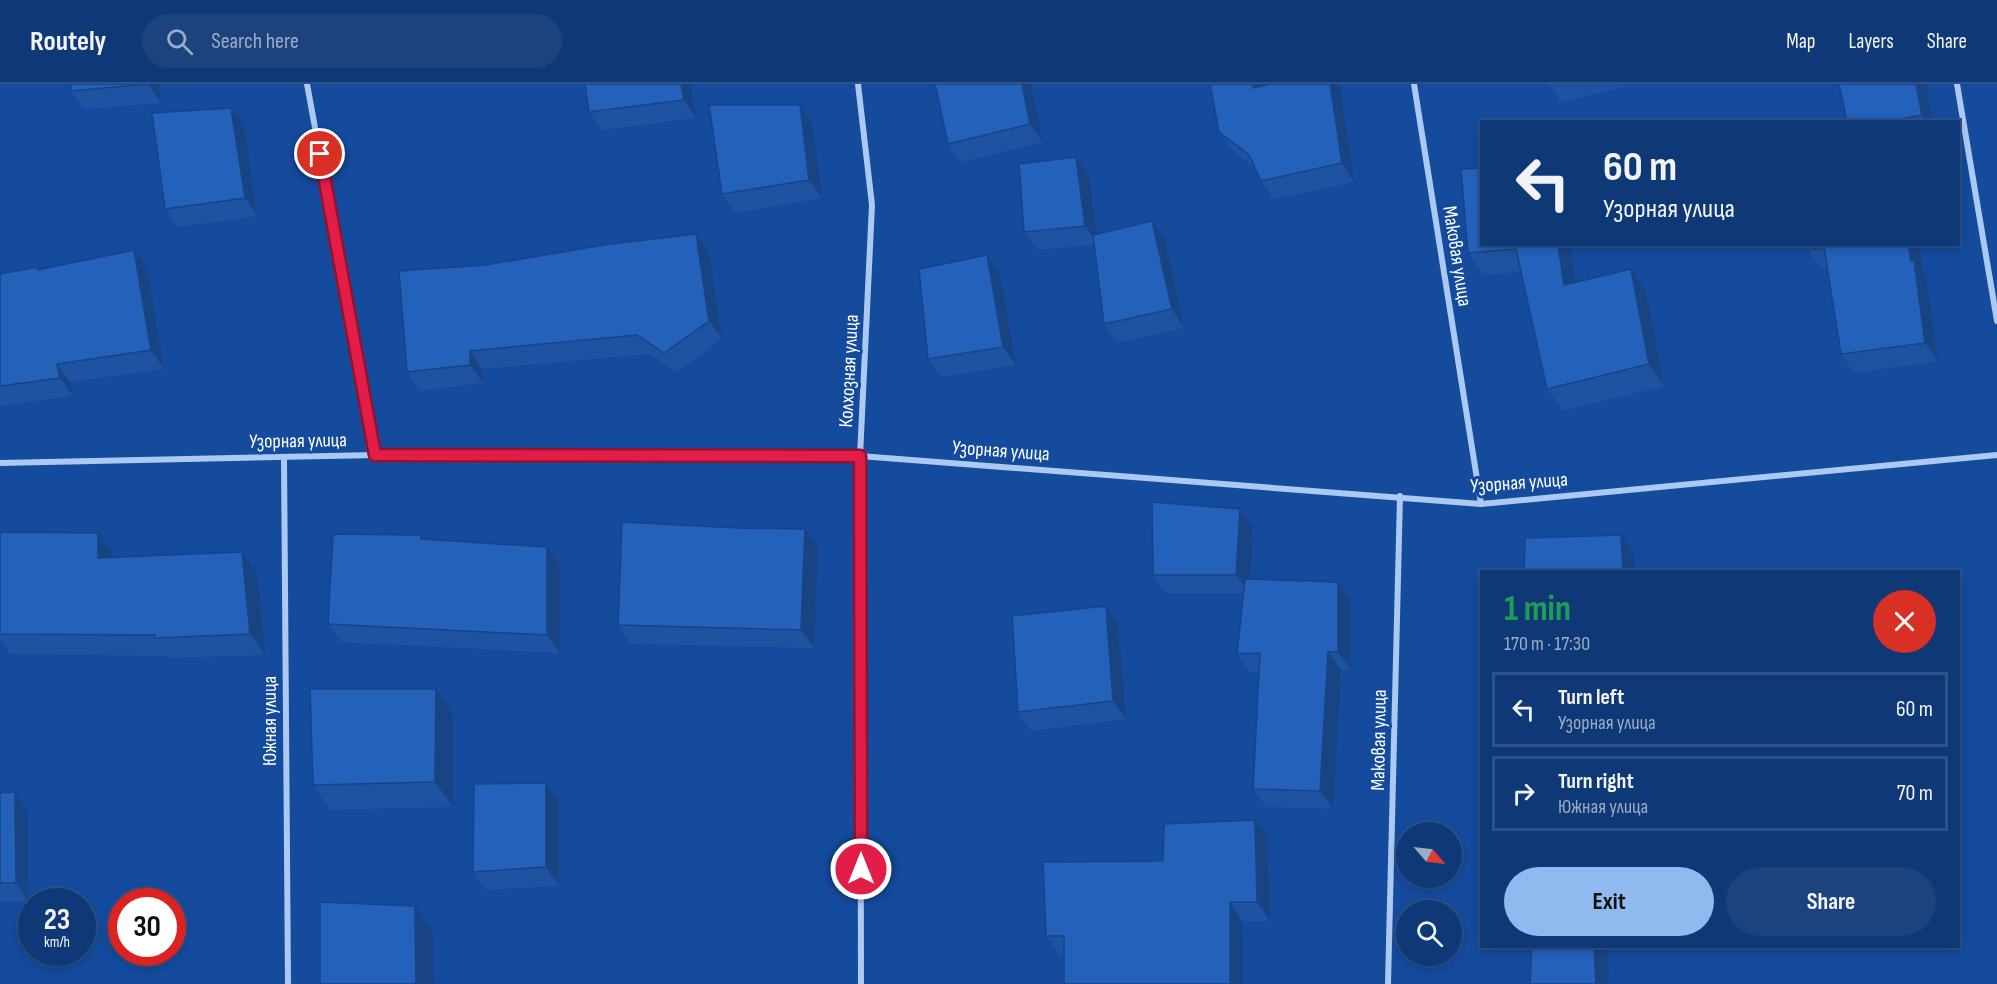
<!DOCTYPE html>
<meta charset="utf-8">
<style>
body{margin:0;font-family:"Sofia Sans Condensed",sans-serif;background:#1d437e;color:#f1f3f6;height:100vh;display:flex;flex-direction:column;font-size:22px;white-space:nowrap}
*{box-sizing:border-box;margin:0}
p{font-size:20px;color:#9bacc5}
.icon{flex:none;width:33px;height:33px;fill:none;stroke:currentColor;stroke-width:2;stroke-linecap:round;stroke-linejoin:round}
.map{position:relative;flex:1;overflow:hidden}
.panel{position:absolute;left:1480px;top:486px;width:480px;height:378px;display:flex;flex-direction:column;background:#0f3876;border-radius:0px;box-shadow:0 3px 9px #0003,0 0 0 2px #2f5288}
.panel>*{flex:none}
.top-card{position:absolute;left:1480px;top:36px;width:480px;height:126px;border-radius:0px;box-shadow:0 3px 9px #0003,0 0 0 2px #2f5288;background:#0f3876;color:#f1f3f6;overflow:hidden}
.needle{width:39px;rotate:118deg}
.tools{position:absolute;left:1396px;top:738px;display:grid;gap:12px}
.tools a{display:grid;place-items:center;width:66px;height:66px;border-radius:50%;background:#0f3876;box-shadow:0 3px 9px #0003,0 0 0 2px #2f5288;font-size:30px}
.speed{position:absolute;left:18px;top:804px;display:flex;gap:12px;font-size:30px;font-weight:700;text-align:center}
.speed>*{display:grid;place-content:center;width:78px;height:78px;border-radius:50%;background:#0f3876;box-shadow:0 3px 9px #0003,0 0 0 2px #2f5288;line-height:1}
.speed small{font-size:15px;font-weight:400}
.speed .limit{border:9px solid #d22;background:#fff;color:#111}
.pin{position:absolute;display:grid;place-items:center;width:51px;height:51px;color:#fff;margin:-26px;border:3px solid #fff;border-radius:50%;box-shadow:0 2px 6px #0007}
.me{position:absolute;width:66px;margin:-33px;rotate:0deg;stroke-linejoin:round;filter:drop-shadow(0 0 4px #0008)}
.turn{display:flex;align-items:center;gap:21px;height:126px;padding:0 24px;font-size:27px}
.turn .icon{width:78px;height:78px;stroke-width:2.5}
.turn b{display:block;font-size:42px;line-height:51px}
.round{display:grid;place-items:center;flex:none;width:63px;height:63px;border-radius:32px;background:#1d437e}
.summary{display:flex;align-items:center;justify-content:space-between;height:102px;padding:0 24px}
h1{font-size:36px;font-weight:700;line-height:45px;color:#1e9e55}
.cta{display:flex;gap:12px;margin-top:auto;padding:12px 24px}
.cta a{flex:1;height:69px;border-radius:36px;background:#90b9f0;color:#111;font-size:24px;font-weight:700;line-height:69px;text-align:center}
.cta a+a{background:#1d437e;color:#f1f3f6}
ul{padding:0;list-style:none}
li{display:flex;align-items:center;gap:18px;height:75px;margin:0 12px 9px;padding:0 12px;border:3px solid #2f5288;border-radius:0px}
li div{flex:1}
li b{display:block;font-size:22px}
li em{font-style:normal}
header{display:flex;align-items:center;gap:36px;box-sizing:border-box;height:84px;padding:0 30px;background:#0f3876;border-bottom:2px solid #2f5288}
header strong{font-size:28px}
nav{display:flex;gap:33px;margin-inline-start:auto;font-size:21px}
.search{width:420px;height:54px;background:#1d437e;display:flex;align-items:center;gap:15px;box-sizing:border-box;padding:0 21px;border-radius:33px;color:#9bacc5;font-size:22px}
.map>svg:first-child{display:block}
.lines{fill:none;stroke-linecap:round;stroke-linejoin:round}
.street{stroke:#abc9f3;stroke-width:6}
.wall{fill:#1e53a1}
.shaded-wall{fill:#184483}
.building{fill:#2361bb;stroke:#184483;stroke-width:1.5}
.route-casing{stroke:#92132f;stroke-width:15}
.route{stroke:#e11d48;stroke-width:10}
.labels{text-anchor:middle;stroke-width:6;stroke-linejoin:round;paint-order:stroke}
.street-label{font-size:20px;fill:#fff;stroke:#144b9d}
</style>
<header>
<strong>Routely</strong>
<div class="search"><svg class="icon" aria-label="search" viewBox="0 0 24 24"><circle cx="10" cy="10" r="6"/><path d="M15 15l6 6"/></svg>Search here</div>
<nav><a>Map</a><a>Layers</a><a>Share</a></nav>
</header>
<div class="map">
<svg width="1997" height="900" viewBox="0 0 1997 900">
<rect width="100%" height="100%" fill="#144b9d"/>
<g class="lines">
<g class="street">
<path d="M307 0 375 371"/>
<path d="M858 0 872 121 860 372 861 900"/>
<path d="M1414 0 1481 420"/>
<path d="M1957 0 1997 237"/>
<path d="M284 373 288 900"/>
<path d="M0 379 375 371 860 372 1481 420 1997 371"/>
<path d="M1388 900 1400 412"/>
</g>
</g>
<g class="wall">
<path d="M71 0H159L161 19 84 25 71 7Z"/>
<path d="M585 0H690L696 34 602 46 589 28Z"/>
<path d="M935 0H1031L1043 58 961 78 948 60Z"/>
<path d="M1210 0H1263V2L1270 0H1337L1341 5 1354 98 1274 115 1261 97 1255 84 1232 66 1219 48Z"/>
<path d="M1549 0H1623L1624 3 1561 18Z"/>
<path d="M1839 0H1926L1933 38H1847Z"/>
<path d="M800 21 812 39 822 114 735 129 722 110Z"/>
<path d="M244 42 257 132 178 143 165 125Z"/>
<path d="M1076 73 1089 91 1097 150 1165 155 1184 244 1117 259 1104 240 1094 161 1037 166 1024 148Z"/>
<path d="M1482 160H1570L1576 198 1646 207 1664 302 1563 327 1547 305 1521 188 1483 191 1468 169Z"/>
<path d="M1808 160H1919L1923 188 1927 195 1938 277 1854 289 1841 270 1827 183 1821 184 1808 166Z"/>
<path d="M709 168 722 255 677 288 650 270 482 285 483 299 419 307 407 288Z"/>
<path d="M37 183 39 186 147 184 164 285 70 298 73 312 0 322V190Z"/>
<path d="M1000 189 1016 281 941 293 928 275Z"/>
<path d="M1240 425 1253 443 1250 495 1338 498 1351 516V586H1341L1333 725 1266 723 1253 705 1259 588H1250L1237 570 1244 509H1165L1153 491Z"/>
<path d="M738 444 805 445 818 463 814 564 630 560 618 541Z"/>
<path d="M0 448 98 449 113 470V474L257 489 265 571 170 574 168 572 10 570 0 556Z"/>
<path d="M424 455 547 463 560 481V569L341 558 328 540Z"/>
<path d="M1106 522 1118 540 1126 635 1031 647 1018 628Z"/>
<path d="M453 630V723L330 726 313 701Z"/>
<path d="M15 708 27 726 28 817 0 818V709Z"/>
<path d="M559 717V802L485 806 473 788Z"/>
<path d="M1268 754 1270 837H1242L1064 871H1059L1046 852 1163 777Z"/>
</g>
<g class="shaded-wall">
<path d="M148 0H159L161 19Z"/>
<path d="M681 0H690L696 34 684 16Z"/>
<path d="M1022 0H1031L1043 58 1030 40Z"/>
<path d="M1253 0H1263L1266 22 1253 4Z"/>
<path d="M1330 0H1337L1341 5 1354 98 1342 79Z"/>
<path d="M1916 0H1926L1933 38H1926L1922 31Z"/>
<path d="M800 21 812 39 822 114 809 96Z"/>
<path d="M231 24 244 42 257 132 245 114Z"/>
<path d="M1076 73 1089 91 1098 160 1085 142Z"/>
<path d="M1152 137 1165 155 1184 244 1172 225Z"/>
<path d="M696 150 709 168 722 255 709 237Z"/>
<path d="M1558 160H1570L1579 224 1564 201Z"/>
<path d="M1908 160H1919L1923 188 1927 195 1938 277 1925 259Z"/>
<path d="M134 166 147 184 164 285 151 266Z"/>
<path d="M987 171 1000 189 1016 281 1003 263Z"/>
<path d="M1631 185 1646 207 1664 302 1649 280Z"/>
<path d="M470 267 482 285 483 299 470 281Z"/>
<path d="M57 280 70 298 73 312 60 294Z"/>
<path d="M1240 425 1253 443 1249 509 1236 491Z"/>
<path d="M805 445 818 463 814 564 801 546Z"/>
<path d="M98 449 113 470V495L98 474Z"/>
<path d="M1621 451 1634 469 1635 488H1623Z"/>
<path d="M547 463 560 481V569L547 551Z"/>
<path d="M242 468 257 489 265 571 250 550Z"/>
<path d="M1338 498 1351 516V586L1338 568Z"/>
<path d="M1106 522 1118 540 1126 635 1113 617Z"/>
<path d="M1328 568 1341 586 1333 725 1320 707Z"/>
<path d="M436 605 453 630V723L435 698Z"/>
<path d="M546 699 559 717V802L546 783Z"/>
<path d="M15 708 27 726 28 817 16 799Z"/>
<path d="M1255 736 1268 754 1270 837 1257 818Z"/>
<path d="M1230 818 1242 837 1243 900H1230Z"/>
<path d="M415 822 433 847 434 900H416Z"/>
<path d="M1594 862H1607L1609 900H1596Z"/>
</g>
<g class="building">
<path d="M71 0H148L71 7Z"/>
<path d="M585 0H681L684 16 589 28Z"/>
<path d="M935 0H1022L1030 40 948 60Z"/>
<path d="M1210 0H1253V4L1270 0H1330L1342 79 1261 97 1249 71 1219 48Z"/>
<path d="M1839 0H1916L1922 31 1886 38H1847Z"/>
<path d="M709 21H800L809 96 722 110Z"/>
<path d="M231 24 245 114 165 125 152 29Z"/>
<path d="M1076 73 1085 142 1024 148 1019 80Z"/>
<path d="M1482 84V160H1558L1564 201 1631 185 1649 280 1547 305 1516 165 1468 169 1461 85Z"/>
<path d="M1152 137 1172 225 1104 240 1093 151Z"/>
<path d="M696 150 709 237 664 269 637 251 470 267V281L407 288 399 187 485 181 610 160Z"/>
<path d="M1808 160H1908L1911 177 1914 176 1925 259 1841 270 1824 163 1808 166Z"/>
<path d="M134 166 151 266 57 280 60 294 0 302V190L37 183 38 186Z"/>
<path d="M987 171 1003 263 928 275 919 185Z"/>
<path d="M1152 418 1240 425 1236 491H1153Z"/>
<path d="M622 438 738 444 805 445 801 546 618 541Z"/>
<path d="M0 448 98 449V474L242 468 250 550 155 554V551L0 550Z"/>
<path d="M333 450 421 451V455L547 463V551L328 540Z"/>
<path d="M1621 451 1623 488H1524L1525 454Z"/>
<path d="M1245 495 1338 498V568H1328L1320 707 1253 705 1260 569 1237 570Z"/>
<path d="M1106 522 1113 617 1018 628 1012 532Z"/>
<path d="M310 605H436L435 698 313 701Z"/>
<path d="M546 699V783L473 788 474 700Z"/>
<path d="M15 708 16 799H0V709Z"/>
<path d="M1255 736 1257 818H1230V900H1064V852H1046L1043 778 1163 777 1164 740Z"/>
<path d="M320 818 415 822 416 900H320Z"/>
<path d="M1532 862H1594L1596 900H1530Z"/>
</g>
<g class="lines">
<defs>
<path id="route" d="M320 70 375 371 860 372 861 785"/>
</defs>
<use href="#route" class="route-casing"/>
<use href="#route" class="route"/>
</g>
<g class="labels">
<g class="street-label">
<text transform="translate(1458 172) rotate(81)" y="7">Маковая улица</text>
<text transform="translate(848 287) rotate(-87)" y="7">Колхозная улица</text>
<text transform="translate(298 356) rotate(-1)" y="7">Узорная улица</text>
<text transform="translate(1001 366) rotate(4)" y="7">Узорная улица</text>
<text transform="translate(1519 398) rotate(-4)" y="7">Узорная улица</text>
<text transform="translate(269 637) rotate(-90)" y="7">Южная улица</text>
<text transform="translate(1378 656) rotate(-89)" y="7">Маковая улица</text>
</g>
</g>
</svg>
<div class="tools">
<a><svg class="needle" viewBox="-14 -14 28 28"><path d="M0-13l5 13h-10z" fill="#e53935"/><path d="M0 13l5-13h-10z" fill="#9bacc5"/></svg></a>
<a><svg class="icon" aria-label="search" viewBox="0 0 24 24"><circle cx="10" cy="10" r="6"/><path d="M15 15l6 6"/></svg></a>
</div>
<div class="speed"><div>23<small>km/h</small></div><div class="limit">30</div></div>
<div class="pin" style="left:320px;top:70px;background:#d93025"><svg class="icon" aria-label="arrive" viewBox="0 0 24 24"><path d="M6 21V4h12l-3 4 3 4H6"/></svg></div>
<svg class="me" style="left:861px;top:785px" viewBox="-20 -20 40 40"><circle r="17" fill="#e11d48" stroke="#fff" stroke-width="3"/><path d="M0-11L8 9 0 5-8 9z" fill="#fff"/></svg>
<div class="top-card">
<div class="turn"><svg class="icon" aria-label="left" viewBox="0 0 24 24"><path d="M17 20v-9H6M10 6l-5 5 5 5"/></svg><div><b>60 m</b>Узорная улица</div></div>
</div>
<section class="panel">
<div class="summary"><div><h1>1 min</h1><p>170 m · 17:30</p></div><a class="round" style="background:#d93025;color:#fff"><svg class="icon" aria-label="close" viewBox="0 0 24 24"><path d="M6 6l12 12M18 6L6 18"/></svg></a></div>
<ul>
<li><svg class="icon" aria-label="left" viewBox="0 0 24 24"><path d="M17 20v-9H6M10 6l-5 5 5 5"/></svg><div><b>Turn left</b><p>Узорная улица</p></div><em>60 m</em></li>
<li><svg class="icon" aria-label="right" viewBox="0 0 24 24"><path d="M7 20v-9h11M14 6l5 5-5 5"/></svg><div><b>Turn right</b><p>Южная улица</p></div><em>70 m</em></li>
</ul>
<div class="cta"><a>Exit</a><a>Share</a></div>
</section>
</div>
